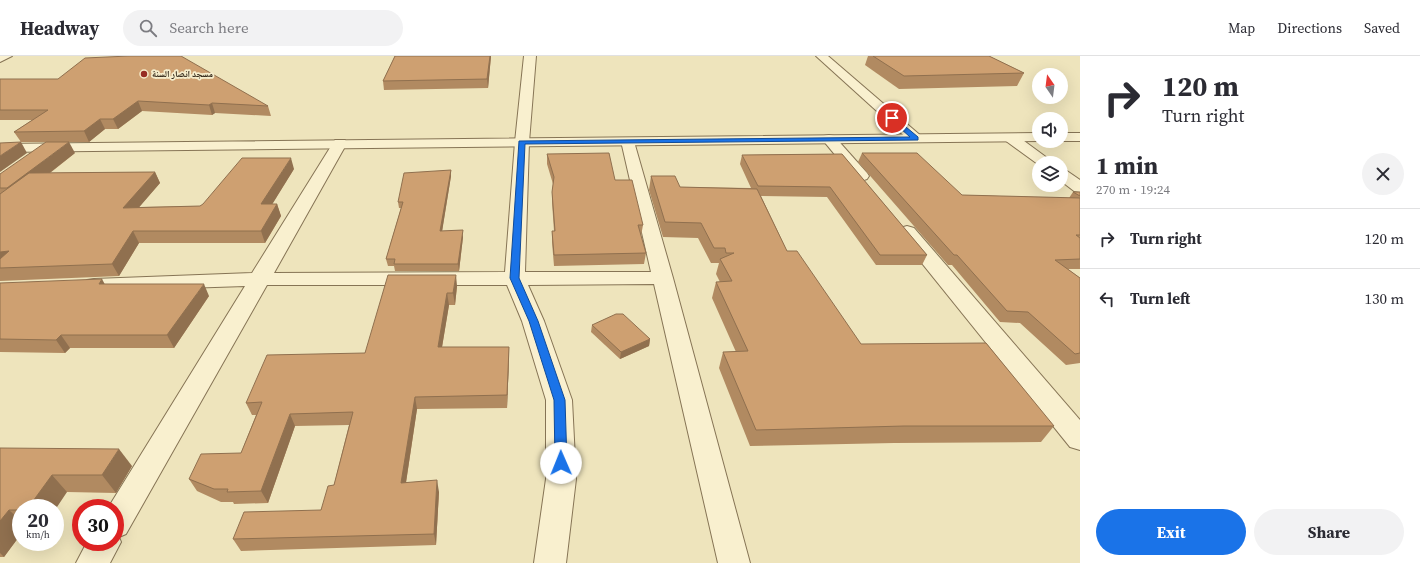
<!DOCTYPE html>
<meta charset="utf-8">
<style>
body{margin:0;font-family:"Source Serif 4","Noto Naskh Arabic",serif;background:#f2f2f3;color:#2b2b33;height:100vh;display:flex;flex-direction:column;font-size:15px;white-space:nowrap}
*{box-sizing:border-box;margin:0}
p{font-size:13px;color:#7c7c81}
.icon{flex:none;width:22px;height:22px;fill:none;stroke:currentColor;stroke-width:2;stroke-linecap:round;stroke-linejoin:round}
.map{position:relative;flex:1;overflow:hidden}
.side{display:flex;flex-direction:column;background:#fff;width:340px}
.side>*{flex:none}
.top-card{background:#fff;color:#2b2b33;overflow:hidden}
.needle{width:26px;rotate:346deg}
.tools{position:absolute;left:1032px;top:12px;display:grid;gap:8px}
.tools a{display:grid;place-items:center;width:36px;height:36px;border-radius:50%;background:#fff;box-shadow:0 4px 16px #0002;font-size:20px}
.speed{position:absolute;left:12px;top:443px;display:flex;gap:8px;font-size:20px;font-weight:700;text-align:center}
.speed>*{display:grid;place-content:center;width:52px;height:52px;border-radius:50%;background:#fff;box-shadow:0 4px 16px #0002;line-height:1}
.speed small{font-size:10px;font-weight:400}
.speed .limit{border:6px solid #d22;background:#fff;color:#111}
.pin{position:absolute;display:grid;place-items:center;width:34px;height:34px;color:#fff;margin:-17px;border:2px solid #fff;border-radius:50%;box-shadow:0 1px 4px #0007}
.me{position:absolute;width:44px;margin:-22px;rotate:359deg;stroke-linejoin:round;filter:drop-shadow(0 0 3px #0008)}
.turn{display:flex;align-items:center;gap:14px;height:84px;padding:0 16px;font-size:18px}
.turn .icon{width:52px;height:52px;stroke-width:2.5}
.turn b{display:block;font-size:28px;line-height:34px}
.round{display:grid;place-items:center;flex:none;width:42px;height:42px;border-radius:21px;background:#f2f2f3}
.head{display:flex;align-items:center;justify-content:space-between;height:68px;padding:0 16px}
h1{font-size:24px;font-weight:700;line-height:30px}
.cta{display:flex;gap:8px;margin-top:auto;padding:8px 16px}
.cta a{flex:1;height:46px;border-radius:24px;background:#1a73e8;color:#fff;font-size:16px;font-weight:700;line-height:46px;text-align:center}
.cta a+a{background:#f2f2f3;color:#2b2b33}
ul{padding:0;list-style:none}
li{display:flex;align-items:center;gap:12px;height:60px;padding:0 16px;border-top:1px solid #e1e1e2}
li div{flex:1}
li b{display:block;font-size:15px}
li em{font-style:normal}
header{display:flex;align-items:center;gap:24px;box-sizing:border-box;height:56px;padding:0 20px;background:#fff;border-bottom:1px solid #e1e1e2}
header strong{font-size:19px}
nav{display:flex;gap:22px;margin-inline-start:auto;font-size:14px}
.search{width:280px;height:36px;background:#f2f2f3;display:flex;align-items:center;gap:10px;box-sizing:border-box;padding:0 14px;border-radius:22px;color:#7c7c81;font-size:15px}
main{display:flex;flex:1;min-height:0}
.map>svg:first-child{display:block}
.lines{fill:none;stroke-linecap:round;stroke-linejoin:round}
.minor-casing{stroke:#867455;stroke-width:2}
.tertiary-casing{stroke:#867455;stroke-width:2}
.minor{fill:#f9f0cf;fill-rule:evenodd}
.tertiary{fill:#f9f0cf;fill-rule:evenodd}
.wall{fill:#b18a61}
.shaded-wall{fill:#90704f}
.building{fill:#cea071;stroke:#90704f}
.route{fill:#1a73e8;stroke:#114b97}
.poi-dot{fill:#962d24;stroke:#f6edcc;stroke-width:1.5}
.labels{text-anchor:middle;stroke-width:3.5;stroke-linejoin:round;paint-order:stroke}
.far-poi-label{font-size:9px;font-weight:bold;fill:#352a1b;stroke:#f6edcc;text-anchor:start}
</style>
<header>
<strong>Headway</strong>
<div class="search"><svg class="icon" aria-label="search" viewBox="0 0 24 24"><circle cx="10" cy="10" r="6"/><path d="M15 15l6 6"/></svg>Search here</div>
<nav><a>Map</a><a>Directions</a><a>Saved</a></nav>
</header>
<main>
<div class="map">
<svg width="1080" height="507" viewBox="0 0 1080 507">
<rect width="100%" height="100%" fill="#eee4bc"/>
<g class="lines">
<defs>
<g id="minor">
<path d="M524 0H536L529 86 525 216H651L621 85 623 82H633L673 222 750 507H718L654 228 528 229 544 265 572 344 576 423 566 507H534L546 423V344L522 265 507 229H267L126 478 119 481 121 486 110 507H76L87 486H115V452H108L245 230 94 235 87 234 84 229 87 224 94 223 252 217 333 87 335 84H345L347 87 274 217 505 216 515 86Z"/>
<path d="M816 0H828L921 80 923 83 921 86H911Z"/>
<path d="M1011 78 1016 79 1054 107H1039V109L1006 85 1004 82 1006 79Z"/>
<path d="M829 79 834 80 867 117 869 120 867 123 861 125 855 123 822 83 824 80Z"/>
<path d="M1061 113 1067 115 1080 124V136L1074 135 1061 125Z"/>
<path d="M907 170 914 172 1080 364V394L1070 391 900 180 898 176 900 172Z"/>
</g>
<g id="tertiary">
<path d="M0 0H12L0 6Z"/>
<path d="M1039 77V85H1040H1039L0 96V88Z"/>
<path d="M1061 77H1080V85H1060H1061Z"/>
</g>
</defs>
<use href="#minor" class="minor-casing"/>
<use href="#tertiary" class="tertiary-casing"/>
<use href="#minor" class="minor"/>
<use href="#tertiary" class="tertiary"/>
</g>
<g class="wall">
<path d="M395 0H491L488 32 384 34 383 25Z"/>
<path d="M868 0H989L1024 17 1017 30 899 33 865 9Z"/>
<path d="M0 23 268 50 271 60 215 57 212 59 142 55 118 73H105L89 86H21L14 76 32 64H0Z"/>
<path d="M75 97 50 117 155 116 160 127 139 151 200 150 294 113 272 148H277L281 160 265 187H139L119 220 0 225V118Z"/>
<path d="M862 97 962 139 1069 142 1073 136H1080V213H1068L1080 222V307L1066 309 1020 267 1000 266 952 209H948L858 106Z"/>
<path d="M547 98 615 124 643 169 641 180 646 197 644 208 554 210 552 186V175H554L552 146 553 128 547 108Z"/>
<path d="M842 98 927 199 922 209H876L827 141 761 140 787 195 861 288 1054 370 1041 386 894 387 750 390 719 312 723 296H736L712 242 716 226H720L716 218 719 207H711L698 182 663 181 649 134 651 120 680 131 751 132 740 108 742 99Z"/>
<path d="M451 114V120L442 175 463 181 459 215H395L394 210H388L386 203 401 152H399L398 146Z"/>
<path d="M0 227 104 228 209 240 174 292H70L65 297 0 296Z"/>
<path d="M457 230 455 249H449L442 291H509V303L507 352 417 353 406 427 439 436 436 489 241 495 233 483 321 454 334 429 349 369 295 370 268 447 234 448 233 446H221L197 435 189 423 241 397 256 359H252L246 347 365 297Z"/>
<path d="M592 269 650 283 649 290 620 303 591 276Z"/>
<path d="M0 392 132 410 116 437 67 436 21 452V478L4 501H0Z"/>
</g>
<g class="shaded-wall">
<path d="M490 0H491L488 32 487 23Z"/>
<path d="M138 45 142 55 118 73 113 63Z"/>
<path d="M212 47 215 57 212 59 209 49Z"/>
<path d="M100 63 105 73 89 86 84 75Z"/>
<path d="M21 86 27 97 0 116V100Z"/>
<path d="M69 86 75 97 15 144 7 132Z"/>
<path d="M291 102 294 113 265 160 261 148Z"/>
<path d="M451 114V120L441 182 440 175Z"/>
<path d="M155 116 160 127 129 163 123 152Z"/>
<path d="M277 148 281 160 265 187 261 175Z"/>
<path d="M463 174V181L459 215 458 208Z"/>
<path d="M133 175 139 187 119 220 112 208Z"/>
<path d="M9 195 0 209V196Z"/>
<path d="M456 219 457 230 455 249 453 237Z"/>
<path d="M102 223 109 236 99 228Z"/>
<path d="M204 228 209 240 174 292 167 279Z"/>
<path d="M447 237 449 249 440 303 438 291Z"/>
<path d="M61 279 70 292 65 297 56 284Z"/>
<path d="M650 283 649 290 620 303 621 296Z"/>
<path d="M509 291V303L507 352V339Z"/>
<path d="M415 341 417 353 404 439 401 427Z"/>
<path d="M290 358 295 370 268 447 261 435Z"/>
<path d="M119 393 132 410 116 437 102 419Z"/>
<path d="M52 419 67 436 55 454V452H28Z"/>
<path d="M437 424 439 436 436 489 434 478Z"/>
<path d="M9 454 21 465V478L4 501 0 497V465Z"/>
</g>
<g class="building">
<path d="M129 0H181L268 50 212 47 209 49 138 45 113 63H100L84 75 14 76 48 54H0V23H58L85 2Z"/>
<path d="M395 0H490L487 23 383 25Z"/>
<path d="M873 0H989L1024 17 904 20Z"/>
<path d="M21 86 0 100V87Z"/>
<path d="M46 86H69L7 132H0V118Z"/>
<path d="M609 97 615 124H632L643 169H638L646 197 554 199 552 175H555L552 136 554 121 547 98Z"/>
<path d="M862 97H917L962 139 1080 142V179H1076L1080 182V203L1055 204 1080 222V297L1075 298 1028 256 1007 255 957 199H954Z"/>
<path d="M842 98 927 199H880L830 131 758 130 742 99Z"/>
<path d="M242 102H291L261 148H277L261 175H133L112 208 0 212V203L9 195 0 196V138L29 117 155 116 123 152 200 150 203 148Z"/>
<path d="M451 114 440 175 463 174 458 208H394L395 203H386L403 146H398L404 117Z"/>
<path d="M651 120H675L680 131 757 133 787 195H797L861 288 986 287 1054 370H904L756 374 723 296 748 295 716 226 732 225 720 203 734 197H726L725 192H714L701 167 665 166Z"/>
<path d="M1073 136H1080V140Z"/>
<path d="M388 219H456L453 237H447L438 291H509L507 339 415 341 401 427 437 424 434 478 233 483 244 456 321 454 328 430 334 429 353 356 290 358 261 435 227 436 228 433H214L189 423 201 398 241 397 262 346 246 347 267 299 365 297Z"/>
<path d="M102 223 99 228H204L167 279H61L56 284 0 283V227Z"/>
<path d="M616 258H623L650 283 621 296 592 269Z"/>
<path d="M0 392 119 393 102 419H52L28 452H21V454H9L0 465Z"/>
</g>
<path class="route" d="M890 61H894L918 81V84L525 88 519 222 538 265 565 344 567 407 565 410 561 412 557 410 555 407 554 344 529 265 510 222 519 85 910 81 890 63Z"/>
<circle class="poi-dot" cx="144" cy="18" r="4"/>
<g class="labels">
<g class="far-poi-label">
<text x="152" y="21">مسجد انصار السنة</text>
</g>
</g>
</svg>
<div class="tools">
<a><svg class="needle" viewBox="-14 -14 28 28"><path d="M0-13l5 13h-10z" fill="#e53935"/><path d="M0 13l5-13h-10z" fill="#7c7c81"/></svg></a>
<a><svg class="icon" aria-label="sound" viewBox="0 0 24 24"><path d="M4 9h4l5-4v14l-5-4H4zM17 9q2 3 0 6"/></svg></a>
<a><svg class="icon" aria-label="layers" viewBox="0 0 24 24"><path d="M12 4l9 5-9 5-9-5zM3 14l9 5 9-5"/></svg></a>
</div>
<div class="speed"><div>20<small>km/h</small></div><div class="limit">30</div></div>
<div class="pin" style="left:892px;top:62px;background:#d93025"><svg class="icon" aria-label="arrive" viewBox="0 0 24 24"><path d="M6 21V4h12l-3 4 3 4H6"/></svg></div>
<svg class="me" style="left:561px;top:407px" viewBox="-20 -20 40 40"><circle r="19" fill="#fff"/><path d="M0-13L10 11 0 6-10 11z" fill="#1a73e8"/></svg>
</div>
<section class="side">
<div class="top-card">
<div class="turn"><svg class="icon" aria-label="right" viewBox="0 0 24 24"><path d="M7 20v-9h11M14 6l5 5-5 5"/></svg><div><b>120 m</b>Turn right</div></div>
</div>
<div class="head"><div><h1>1 min</h1><p>270 m · 19:24</p></div><a class="round"><svg class="icon" aria-label="close" viewBox="0 0 24 24"><path d="M6 6l12 12M18 6L6 18"/></svg></a></div>
<ul>
<li><svg class="icon" aria-label="right" viewBox="0 0 24 24"><path d="M7 20v-9h11M14 6l5 5-5 5"/></svg><div><b>Turn right</b></div><em>120 m</em></li>
<li><svg class="icon" aria-label="left" viewBox="0 0 24 24"><path d="M17 20v-9H6M10 6l-5 5 5 5"/></svg><div><b>Turn left</b></div><em>130 m</em></li>
</ul>
<div class="cta"><a>Exit</a><a>Share</a></div>
</section>
</main>
